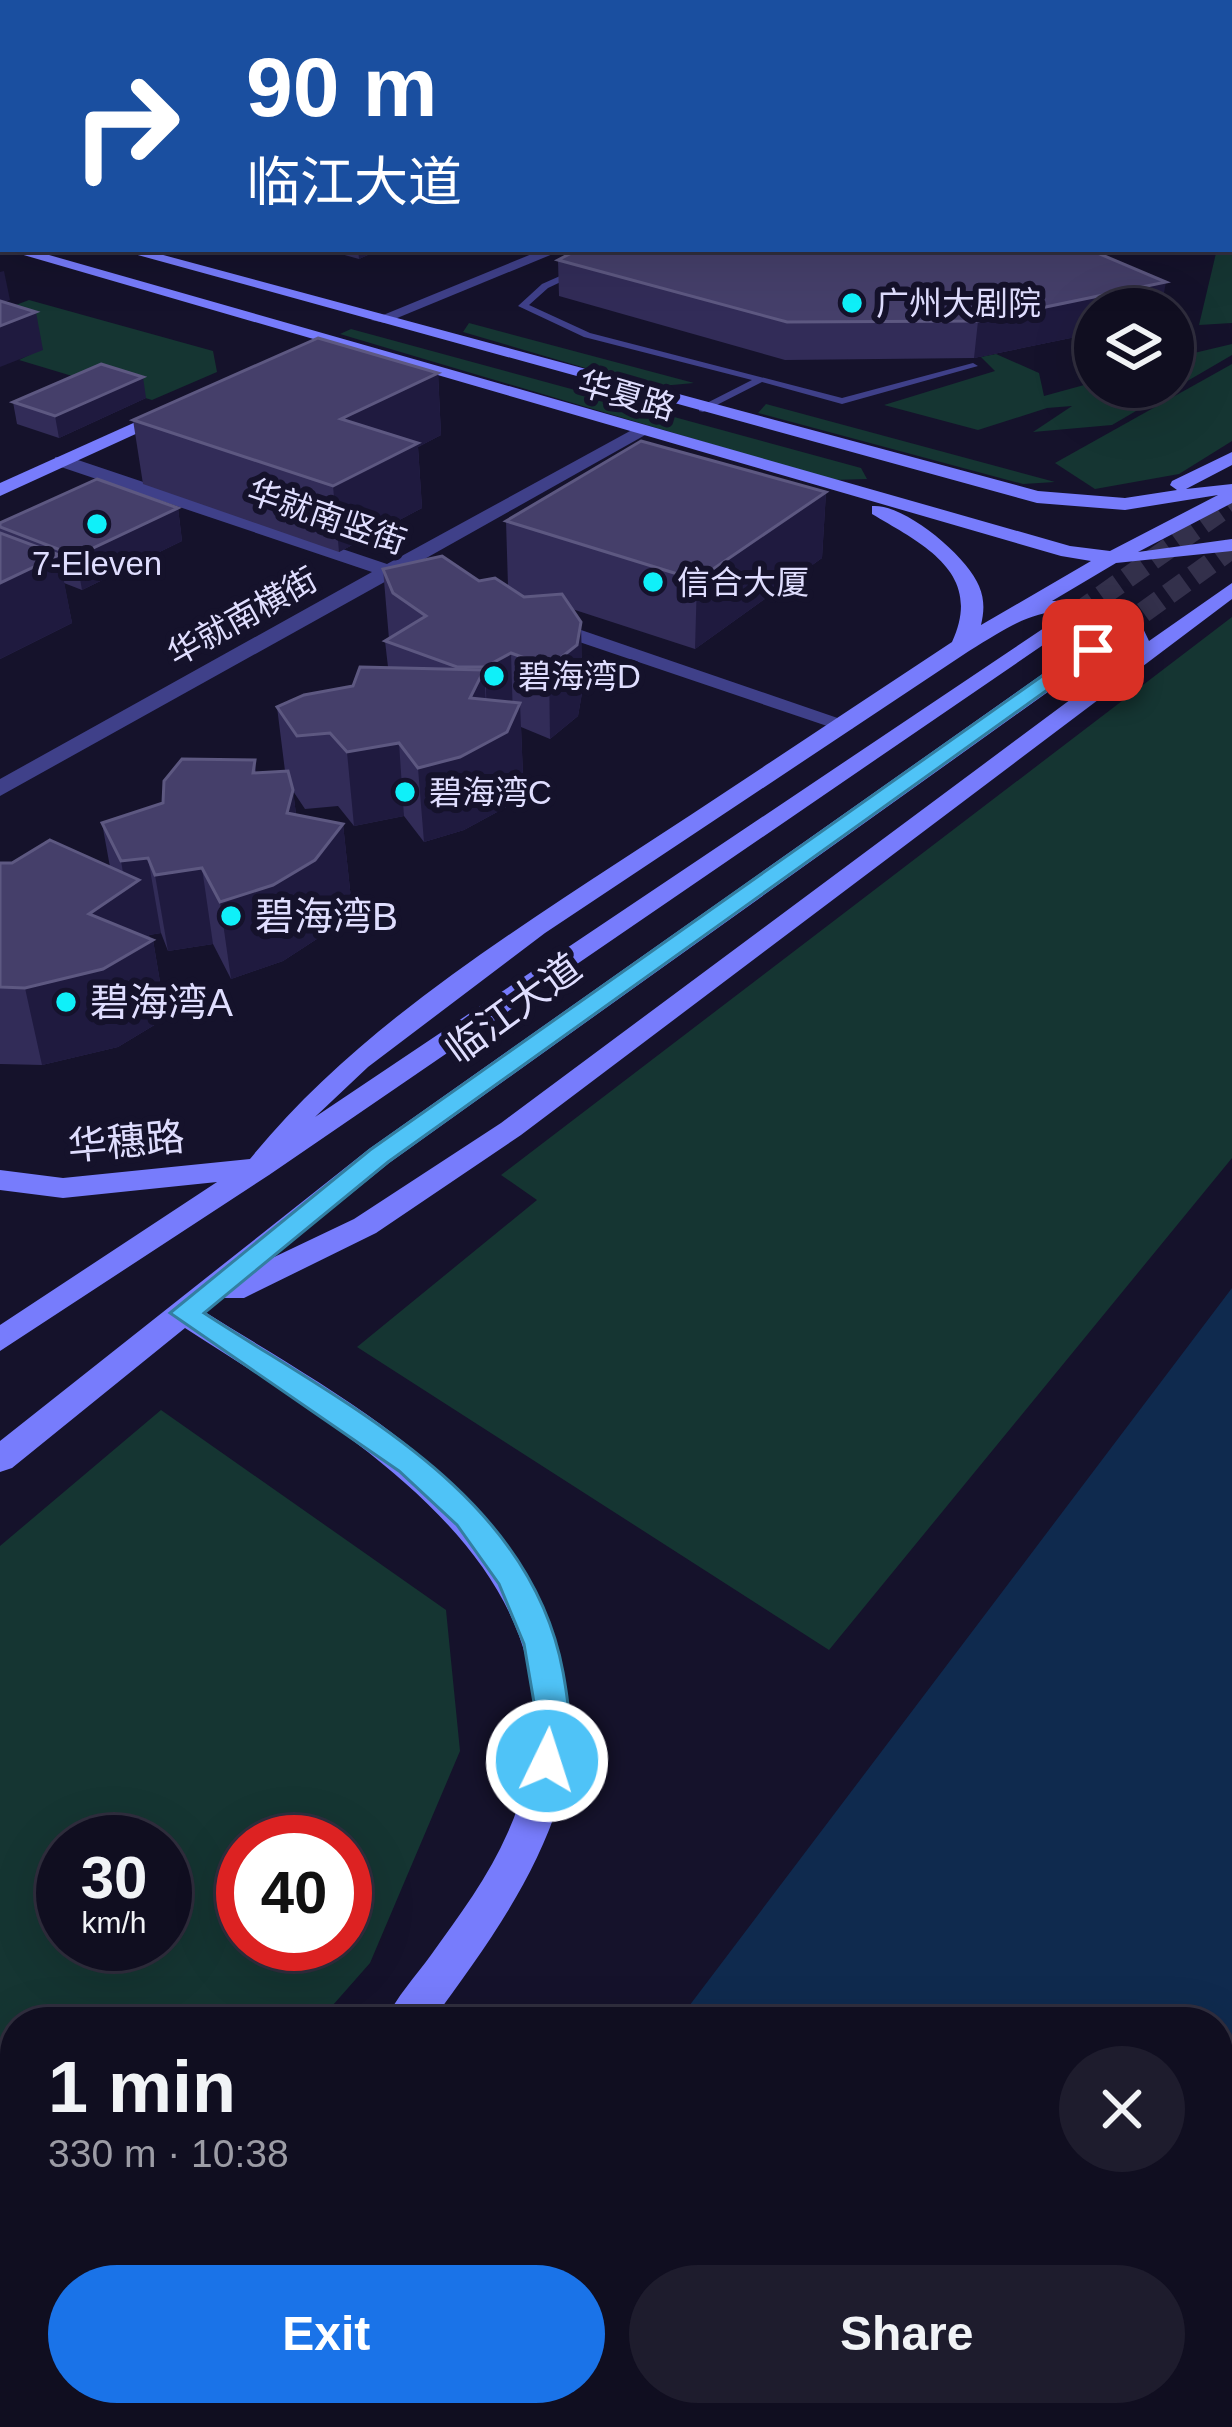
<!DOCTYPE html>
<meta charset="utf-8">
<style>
body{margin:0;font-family:Helvetica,"Noto Sans SC",sans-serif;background:#1e1c2d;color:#f1f3f6;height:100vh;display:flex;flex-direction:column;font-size:45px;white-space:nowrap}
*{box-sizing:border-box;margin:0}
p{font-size:39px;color:#9c9ca5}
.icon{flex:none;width:66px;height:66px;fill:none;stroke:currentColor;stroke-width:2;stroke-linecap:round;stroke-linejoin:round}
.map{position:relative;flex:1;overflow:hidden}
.sheet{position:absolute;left:0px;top:2007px;width:1233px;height:420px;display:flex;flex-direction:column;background:#100e20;border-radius:48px 48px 0 0;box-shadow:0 12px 48px #0002,0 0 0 3px #302e3e}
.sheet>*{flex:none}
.top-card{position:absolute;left:0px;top:0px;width:1233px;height:252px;box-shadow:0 12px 48px #0002,0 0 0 3px #302e3e;background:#1a4fa0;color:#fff;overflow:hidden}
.buttons{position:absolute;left:1074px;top:288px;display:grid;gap:24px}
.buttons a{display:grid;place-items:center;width:120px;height:120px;border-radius:50%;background:#100e20;box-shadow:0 12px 48px #0002,0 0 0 3px #302e3e;font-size:60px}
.speed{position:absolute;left:36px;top:1815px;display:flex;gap:24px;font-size:60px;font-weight:700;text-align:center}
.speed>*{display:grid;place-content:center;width:156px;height:156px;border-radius:50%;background:#100e20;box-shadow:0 12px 48px #0002,0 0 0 3px #302e3e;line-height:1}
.speed small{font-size:30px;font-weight:400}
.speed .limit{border:18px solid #d22;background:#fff;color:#111}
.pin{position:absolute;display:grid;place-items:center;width:102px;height:102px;color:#fff;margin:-51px;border-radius:24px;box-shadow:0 6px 18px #0006}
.me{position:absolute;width:132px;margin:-66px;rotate:4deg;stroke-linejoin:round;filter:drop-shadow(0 0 9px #0008)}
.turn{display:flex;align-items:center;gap:42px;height:252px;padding:0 48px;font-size:54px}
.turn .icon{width:156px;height:156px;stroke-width:2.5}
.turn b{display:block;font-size:84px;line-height:102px}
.round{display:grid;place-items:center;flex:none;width:126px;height:126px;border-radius:63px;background:#1e1c2d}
.headline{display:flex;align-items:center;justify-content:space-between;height:204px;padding:0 48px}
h1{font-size:72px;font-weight:800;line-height:90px}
.cta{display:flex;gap:24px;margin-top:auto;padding:24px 48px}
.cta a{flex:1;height:138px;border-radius:72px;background:#1a73e8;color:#fff;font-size:48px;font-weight:800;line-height:138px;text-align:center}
.cta a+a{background:#1e1c2d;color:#f1f3f6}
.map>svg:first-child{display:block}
.green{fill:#153532;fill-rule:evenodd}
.water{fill:#0f2a4e}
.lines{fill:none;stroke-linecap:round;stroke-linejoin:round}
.secondary-tunnel-far1{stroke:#33304b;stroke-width:14;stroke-dasharray:14 6;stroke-linecap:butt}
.secondary-tunnel{stroke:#33304b;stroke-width:21;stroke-dasharray:21 10;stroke-linecap:butt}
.lane{fill:#3f4089;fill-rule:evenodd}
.street{fill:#3f4089;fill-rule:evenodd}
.secondary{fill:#777cfc;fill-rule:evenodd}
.wall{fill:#322c58}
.shaded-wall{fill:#1f1a3f}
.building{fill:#453f6a;stroke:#5d5881;stroke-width:3}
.route{fill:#4fc3f7;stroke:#337fa1;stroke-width:3}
.poi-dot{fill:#0ff0f9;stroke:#15122b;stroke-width:4.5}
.labels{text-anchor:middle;stroke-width:12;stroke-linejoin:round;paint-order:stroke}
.far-poi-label{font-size:33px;fill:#dfddfe;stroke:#15122b;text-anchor:start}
.far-street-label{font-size:33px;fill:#dfddfe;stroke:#15122b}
.poi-label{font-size:39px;fill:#dfddfe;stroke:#15122b;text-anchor:start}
.street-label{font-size:39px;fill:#dfddfe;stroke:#15122b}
</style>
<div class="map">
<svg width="1232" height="2427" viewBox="0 0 1232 2427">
<rect width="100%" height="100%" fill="#15122b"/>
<g class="green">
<path d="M609 0H1124L1142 3H645Z"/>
<path d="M1232 243V323L1199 325 1217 249H1230Z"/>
<path d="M29 300 213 351 217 372 152 400 19 360 41 349 0 311Z"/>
<path d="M469 323 694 383 650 387 463 332Z"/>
<path d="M351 329 861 468 867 479 832 480 340 334Z"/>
<path d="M1232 344V355L1112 425 1033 432 1072 406 1047 408 978 430 884 405 995 371 981 357 996 354 1039 373 1044 396 1095 382V387H1173V358Z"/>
<path d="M1232 364V441L1179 474 1095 489 1055 463Z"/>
<path d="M766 404 1055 482 1023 484 758 413Z"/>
<path d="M1232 617V1158L829 1650 357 1347 537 1200 501 1175Z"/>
<path d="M161 1410 446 1610 460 1751 370 1963 318 2022H15V2366L0 2383V1546ZM63 1842H165V1944H63ZM243 1842H345V1944H243Z"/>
</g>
<path class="water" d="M1232 1288V2427H370L382 2412H1218V2022H677Z"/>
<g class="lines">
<g class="secondary-tunnel-far1">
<path d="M927 0 934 3"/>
<path d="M572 1 593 3"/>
<path d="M752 3 760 0"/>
<path d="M802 3 807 0"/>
</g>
<g class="secondary-tunnel">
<path d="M1051 632 1232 503"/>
<path d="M1093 649 1232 548"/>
</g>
<path class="lane" d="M578 268 586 270 548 288 529 305 590 333 842 398 973 363 978 366 842 404 762 382 703 412 699 411V407L752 380 584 337 518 306 542 284Z"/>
<g class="street">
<rect x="0" y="57" width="3" height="8"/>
<path d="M544 249H565L385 323 371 320Z"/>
<path d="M641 425 650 430 647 434 405 570 430 579V587L390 579 0 796V779L372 572 55 465V457H69L387 564Z"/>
<path d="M535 619H549L855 724 852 729H836L535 627Z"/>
</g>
<g class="secondary">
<path d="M461 0H501L505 3H465Z"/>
<path d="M553 0H577L578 1 557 3Z"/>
<rect x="0" y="210" width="3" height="9"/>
<path d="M3 249H28L1070 546 1110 551 1218 495 1125 510 1037 503 116 249H141L1038 491 1125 498 1177 490 1170 485 1172 481 1232 452V465L1186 489 1232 484V503L1138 552 1232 539V551L1116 563 1052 601 1092 600 1139 620 1149 641 1232 583V599L521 1135 376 1233 244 1298H222L205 1312C344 1399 507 1481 557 1650 572 1700 575 1752 559 1802 533 1884 481 1954 431 2022H385C396 1997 415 1977 431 1955 459 1916 489 1876 508 1832 618 1585 355 1438 185 1328L12 1468 0 1472V1441L369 1149 1085 644H1101V654L389 1163 270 1259 354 1219 501 1123 1121 662 1130 646 1123 628C1054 596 1029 614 969 651L545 933 368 1067 315 1117 1044 628 1062 632 269 1175 0 1351V1325L217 1182 63 1198 0 1190V1170L63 1178 250 1159C349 1037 486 949 617 863 729 790 840 716 952 642 984 573 924 545 872 514V506C904 503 968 557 979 586 985 600 984 612 981 625L1091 561 1061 556Z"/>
<path d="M169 407 178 412 175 416 0 496V483Z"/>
<path d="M60 2412H114L108 2427H54Z"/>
</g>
</g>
<g class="wall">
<path d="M0 0 3 3V44L0 43Z"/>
<path d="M323 249H381L359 259Z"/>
<path d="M558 260 1095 309V333L974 358 785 360 559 296Z"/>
<path d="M438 373 441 435 418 447 422 508 339 552 143 484 133 420Z"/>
<path d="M146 398 59 438 17 424 13 402Z"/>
<path d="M826 492 822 558 695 649 572 609 581 622 582 693 578 716 550 739 521 727 523 776 510 805 464 830 424 842 404 816 354 826 338 806 305 809 293 791 296 814 343 824 351 899 323 935 283 961 231 979 213 944 168 951 161 933 149 935 150 939 153 940 166 1018 118 1047 42 1065 0 1064V863L110 867 102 823 163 803 255 760 256 773 285 771 277 707 353 686 388 667 385 641 389 639 383 569 508 586 506 521Z"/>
<path d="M178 508 182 541 82 590 64 583 72 623 0 659V523Z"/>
</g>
<g class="shaded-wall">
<path d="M424 0H455L456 3H394Z"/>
<path d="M3 114V142H0V115Z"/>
<path d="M358 249H381L359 259Z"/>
<path d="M4 271 10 300 0 304V272Z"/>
<path d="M1166 282 1161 309H1095V333L974 358 978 321Z"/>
<path d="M36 312 43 350 0 367V326Z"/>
<path d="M438 373 441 435 418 447 422 508 339 552 333 486 341 419Z"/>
<path d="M143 377 146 398 59 438 55 416Z"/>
<path d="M826 492 822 558 695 649 697 580Z"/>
<path d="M178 508 182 541 82 590 76 556Z"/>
<path d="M59 555 72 623 0 659V583Z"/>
<path d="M581 622 582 693 578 716 550 739 549 667Z"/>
<path d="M511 653 513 719 520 703 523 776 510 805 464 830 424 842 418 768 470 698 484 670 488 741 485 667Z"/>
<path d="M399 743 404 816 354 826 347 752Z"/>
<path d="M293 790 302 864 343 824 351 899 323 935 283 961 231 979 220 902Z"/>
<path d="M148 858 161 933 149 935 150 942 153 940 166 1018 118 1047 42 1065 25 988 89 914 126 889 121 861Z"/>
<path d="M202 868 213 944 168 951 155 875Z"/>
</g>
<g class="building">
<path d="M0 0H196L201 3H3V8L0 7Z"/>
<path d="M276 0H424L394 3H272Z"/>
<path d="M3 69V114L0 115V70Z"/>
<path d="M579 249H1088L1166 282 978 321 787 322 558 260Z"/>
<path d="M0 301 36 312 0 326Z"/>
<path d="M318 338 438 373 341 419 418 443 333 486 133 420Z"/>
<path d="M101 364 143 377 55 416 13 402Z"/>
<path d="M641 441 826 492 697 580 506 521Z"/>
<path d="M97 479 178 508 76 556 0 527V523Z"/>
<path d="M0 533 59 555 0 583Z"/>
<path d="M442 556 479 581 495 578 524 597 562 594 581 622 577 645 549 667 511 653 485 667H457L385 641 426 616 393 593 383 569Z"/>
<path d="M360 667 484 670 470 698 520 703 507 732 460 757 418 768 399 743 347 752 330 733 297 736 277 707 304 695 353 686Z"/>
<path d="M182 759 255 760 253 773 288 771 293 790 287 813 343 824 315 860 273 885 220 902 202 868 155 875 148 858 121 861 102 823 163 803 164 781Z"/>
<path d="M50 840 139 880 89 914 153 940 103 969 25 988 0 987V863H12Z"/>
</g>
<path class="route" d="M1086 645 1103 650 388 1162 204 1313C343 1404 530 1491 563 1672 569 1706 575 1739 559 1771L547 1776 535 1771 529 1761 537 1720 524 1644 499 1584 457 1525 399 1471 170 1313 370 1150Z"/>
<g class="poi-dot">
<circle cx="852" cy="303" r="12"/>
<circle cx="97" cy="524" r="12"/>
<circle cx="653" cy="582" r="12"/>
<circle cx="494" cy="676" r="12"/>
<circle cx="405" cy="792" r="12"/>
<circle cx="231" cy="916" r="12"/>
<circle cx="66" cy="1002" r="12"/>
</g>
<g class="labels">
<g class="far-poi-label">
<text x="876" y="315">广州大剧院</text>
<text x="97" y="575" text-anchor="middle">7-Eleven</text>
<text x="677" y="594">信合大厦</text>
<text x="518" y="688">碧海湾D</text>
<text x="429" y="804">碧海湾C</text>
</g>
<g class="far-street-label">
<text transform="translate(627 395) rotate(16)" y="12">华夏路</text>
<text transform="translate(327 516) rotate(19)" y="12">华就南竖街</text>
<text transform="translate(242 616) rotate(-29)" y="12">华就南横街</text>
</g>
<g class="poi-label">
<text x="255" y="930">碧海湾B</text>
<text x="90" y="1016">碧海湾A</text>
</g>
<g class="street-label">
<text transform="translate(513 1008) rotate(-36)" y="14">临江大道</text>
<text transform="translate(126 1141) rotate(-5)" y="14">华穗路</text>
</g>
</g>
</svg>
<div class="buttons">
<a><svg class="icon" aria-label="layers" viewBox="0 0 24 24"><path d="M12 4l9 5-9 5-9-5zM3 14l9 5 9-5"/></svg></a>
</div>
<div class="speed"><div>30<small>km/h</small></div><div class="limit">40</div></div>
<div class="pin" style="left:1093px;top:650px;background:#d93025"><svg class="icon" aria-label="arrive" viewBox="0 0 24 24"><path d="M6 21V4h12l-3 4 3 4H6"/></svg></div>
<svg class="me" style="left:547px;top:1761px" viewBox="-20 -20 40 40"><circle r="17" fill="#4fc3f7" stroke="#fff" stroke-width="3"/><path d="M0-11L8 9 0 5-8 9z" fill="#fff"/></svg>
<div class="top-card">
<div class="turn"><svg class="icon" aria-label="right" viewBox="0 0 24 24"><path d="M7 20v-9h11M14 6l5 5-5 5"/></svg><div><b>90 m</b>临江大道</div></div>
</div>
<section class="sheet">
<div class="headline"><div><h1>1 min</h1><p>330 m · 10:38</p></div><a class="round"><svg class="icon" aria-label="close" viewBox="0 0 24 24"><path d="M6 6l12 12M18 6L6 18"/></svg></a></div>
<div class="cta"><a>Exit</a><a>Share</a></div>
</section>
</div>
